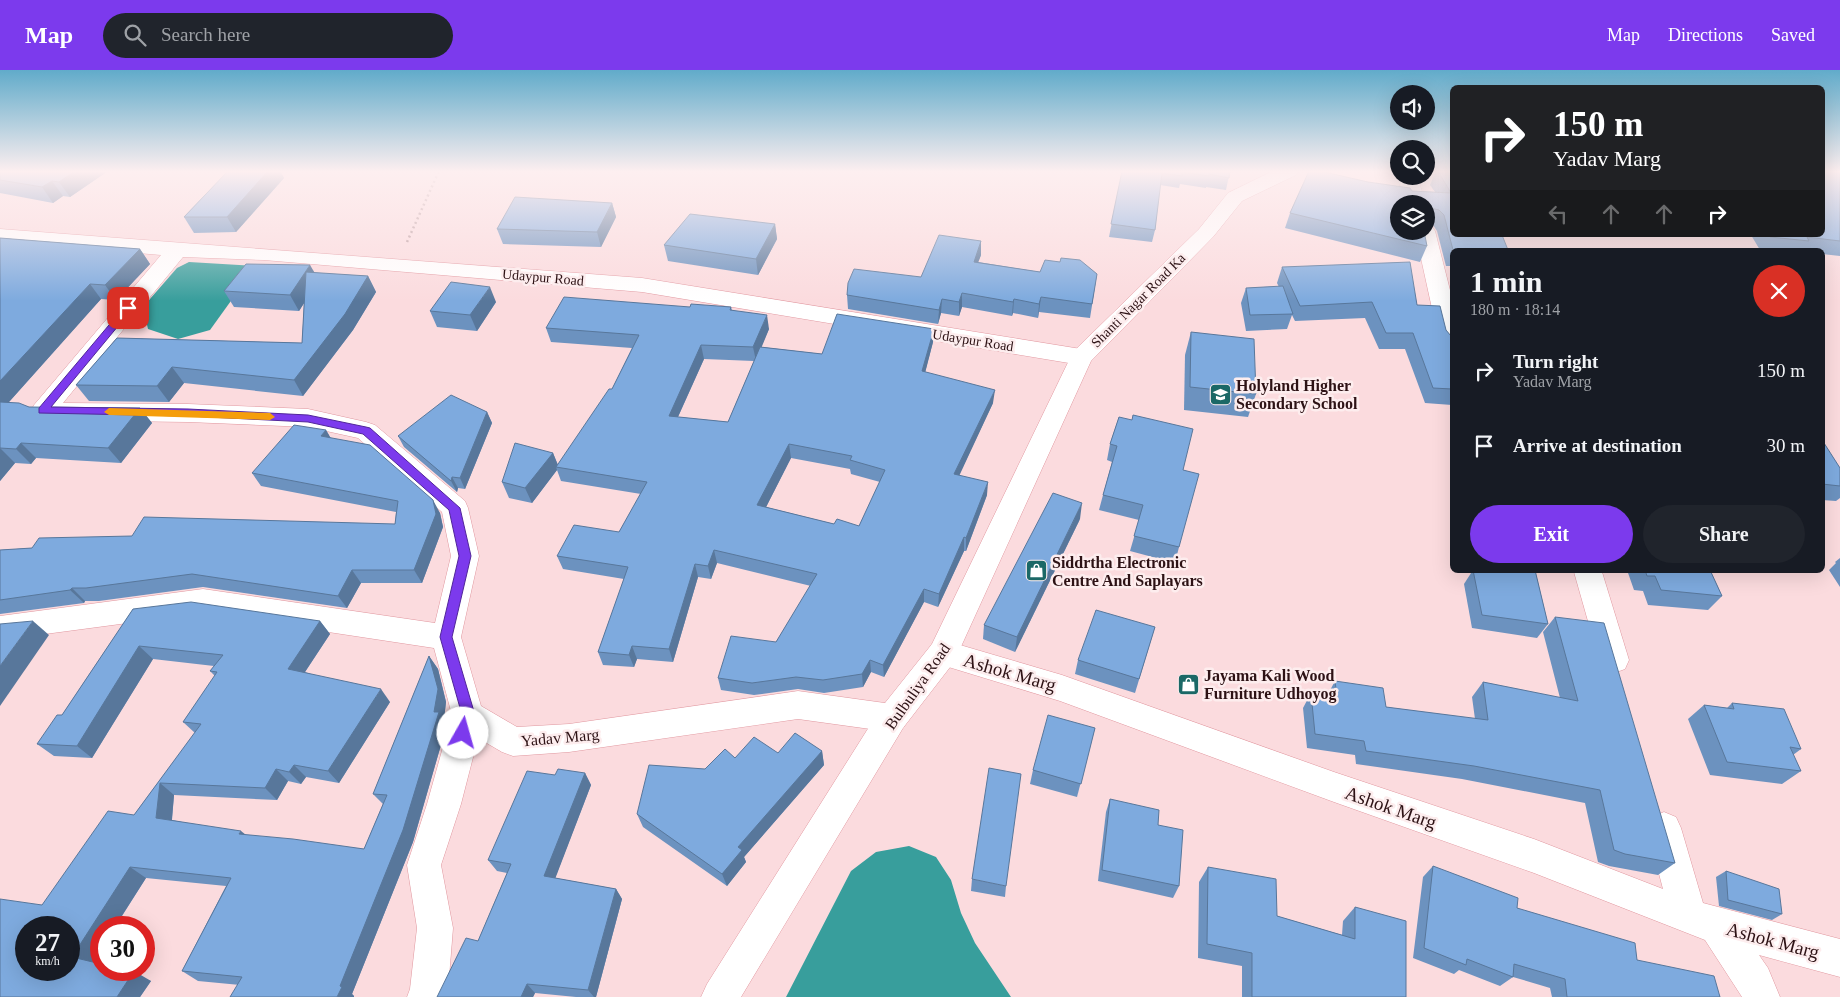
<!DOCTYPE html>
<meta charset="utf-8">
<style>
body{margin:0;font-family:"Times New Roman",serif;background:#20242c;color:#f1f3f6;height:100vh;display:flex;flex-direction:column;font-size:19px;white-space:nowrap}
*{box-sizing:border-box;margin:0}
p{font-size:16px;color:#9ea1a6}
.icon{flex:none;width:28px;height:28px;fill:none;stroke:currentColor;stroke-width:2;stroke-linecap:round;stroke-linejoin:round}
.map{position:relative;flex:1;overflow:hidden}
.side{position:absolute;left:1450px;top:178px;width:375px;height:325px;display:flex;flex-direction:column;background:#171b24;border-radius:8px;box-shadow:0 5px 20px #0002}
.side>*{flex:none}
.guide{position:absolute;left:1450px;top:15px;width:375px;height:152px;border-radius:8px;box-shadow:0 5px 20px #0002;background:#202124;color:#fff;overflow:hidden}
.fabs{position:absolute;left:1390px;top:15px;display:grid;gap:10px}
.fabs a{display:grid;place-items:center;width:45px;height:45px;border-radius:50%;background:#171b24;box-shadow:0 5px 20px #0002;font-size:25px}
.speed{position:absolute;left:15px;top:846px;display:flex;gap:10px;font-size:25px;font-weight:700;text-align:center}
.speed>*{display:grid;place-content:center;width:65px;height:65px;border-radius:50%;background:#171b24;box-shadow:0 5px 20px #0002;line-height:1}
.speed small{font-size:12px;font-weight:400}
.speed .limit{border:8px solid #d22;background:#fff;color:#111}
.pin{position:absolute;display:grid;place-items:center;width:42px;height:42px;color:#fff;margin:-21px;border-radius:10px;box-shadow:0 2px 8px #0006}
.me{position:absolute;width:55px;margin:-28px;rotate:7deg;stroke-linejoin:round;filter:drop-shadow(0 0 4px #0008)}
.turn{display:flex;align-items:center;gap:18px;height:105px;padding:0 20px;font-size:22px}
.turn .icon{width:65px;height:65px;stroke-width:2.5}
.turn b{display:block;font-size:35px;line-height:42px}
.lanes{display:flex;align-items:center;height:48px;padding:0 20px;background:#0003;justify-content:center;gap:25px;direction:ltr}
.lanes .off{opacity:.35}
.round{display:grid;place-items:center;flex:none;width:52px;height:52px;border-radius:26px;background:#20242c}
.headline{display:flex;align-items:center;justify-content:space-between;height:85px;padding:0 20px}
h1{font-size:30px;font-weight:700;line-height:38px}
.primary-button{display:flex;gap:10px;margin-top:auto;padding:10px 20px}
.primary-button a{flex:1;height:58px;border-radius:30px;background:#7c3aed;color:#fff;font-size:20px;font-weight:700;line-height:58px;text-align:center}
.primary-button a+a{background:#20242c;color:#f1f3f6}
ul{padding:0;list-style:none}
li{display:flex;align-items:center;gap:15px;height:75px;padding:0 20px}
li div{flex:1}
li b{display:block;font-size:19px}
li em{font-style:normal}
header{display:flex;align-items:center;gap:30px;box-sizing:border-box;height:70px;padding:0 25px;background:#7c3aed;color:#fff}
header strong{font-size:24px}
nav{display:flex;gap:28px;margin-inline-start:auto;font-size:18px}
.search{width:350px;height:45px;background:#20242c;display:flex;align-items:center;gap:12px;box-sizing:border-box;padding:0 18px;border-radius:28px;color:#9ea1a6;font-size:19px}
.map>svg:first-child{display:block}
.water{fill:#389e9c}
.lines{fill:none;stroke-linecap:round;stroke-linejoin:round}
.minor-casing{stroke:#e1979f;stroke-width:1}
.major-casing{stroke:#e1979f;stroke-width:1}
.path{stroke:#b99a9d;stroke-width:2.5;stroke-dasharray:2 3;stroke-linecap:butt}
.minor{fill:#fff;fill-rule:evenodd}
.major{fill:#fff;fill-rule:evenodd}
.wall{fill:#6c92bf;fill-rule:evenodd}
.shaded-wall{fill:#58779b}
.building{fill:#7eaade;stroke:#58779b;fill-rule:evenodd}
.route{fill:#7c3aed;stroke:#51269a}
.slow{fill:#f59e0b}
.labels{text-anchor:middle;stroke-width:5;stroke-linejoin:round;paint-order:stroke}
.far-street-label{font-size:14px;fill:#2d1215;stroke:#fdedee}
.poi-label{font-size:16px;font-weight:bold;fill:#2d1215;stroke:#fdedee;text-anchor:start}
.street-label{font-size:16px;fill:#2d1215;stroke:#fdedee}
.near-street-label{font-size:19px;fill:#2d1215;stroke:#fdedee}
</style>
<header>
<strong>Map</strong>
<div class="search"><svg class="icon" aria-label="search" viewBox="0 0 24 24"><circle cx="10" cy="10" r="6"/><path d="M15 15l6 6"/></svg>Search here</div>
<nav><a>Map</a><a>Directions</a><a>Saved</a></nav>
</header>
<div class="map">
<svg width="1840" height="927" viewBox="0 0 1840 927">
<rect width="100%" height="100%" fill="#fbdbde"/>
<g class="water">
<path d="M189 192 256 196 210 260 178 269 148 259 143 237 177 198Z"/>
<path d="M909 776 936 787 951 810 961 843 975 873 1011 927H786L851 801 876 782Z"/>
</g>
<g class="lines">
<defs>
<g id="minor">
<path d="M1399 104V106H1417L1426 134H1406L1397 106Z"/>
<path d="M1426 155 1432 157 1435 161 1452 228V283L1444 280 1440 275 1415 161H1426Z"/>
<path d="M0 159 642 208 1081 279 1089 282 1093 287 1089 292 1081 295 642 222 264 190 183 187 63 333 188 334 308 339 366 352 375 355 465 431 468 438 479 486 461 567 481 636 517 657 569 654 798 621 892 634 903 638 908 648 903 658 892 662 798 649 569 682 513 686 502 682 478 668 461 734 441 795 453 858 448 920 445 927H407L410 919 417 858 407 795 427 734 452 645 434 578 203 543 0 570V546L203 519 435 553 451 486 442 442 358 368 308 357 188 352 43 350 34 347 31 341 34 335 161 185 0 171Z"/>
<path d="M1575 500H1601L1602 502 1629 590 1625 599 1614 603 1603 599 1599 590 1574 502Z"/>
<path d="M943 570 1062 605 1334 702 1534 769 1663 819 1647 758 1652 747 1664 742 1676 747 1681 758 1703 833 1840 869V907L1759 885 1768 898 1780 927H1742L1705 870 1534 803 1334 732 1060 631 932 592 928 583 932 574Z"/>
</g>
<path id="major" d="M1273 101H1299L1296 105 1242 131 1213 167 1091 291 954 592 903 658 741 927H701L707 914 881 638 932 574 1073 282 1199 159 1228 123Z"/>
</defs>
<use href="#minor" class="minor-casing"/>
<use href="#major" class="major-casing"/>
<path class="path" d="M407 172 439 101"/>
<use href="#minor" class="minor"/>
<use href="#major" class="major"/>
</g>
<g class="wall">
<path d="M0 101H108L70 127 63 126 53 133 0 123Z"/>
<path d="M228 101H280L284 108 236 162 194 163 184 147Z"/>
<path d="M1122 101H1230L1226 120 1206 117V118L1180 114 1179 118 1160 115 1155 160 1152 172 1109 167Z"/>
<path d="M1436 101H1452V165H1515V166L1502 165 1452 180V196H1446L1437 161 1433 155 1426 154V134H1399L1427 176 1420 192 1285 158 1290 143 1368 112 1412 121 1435 122 1430 115Z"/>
<path d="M1840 101V186L1822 184V180H1760L1751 165H1746H1822Z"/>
<path d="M612 133 616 147 601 177 503 174 497 159Z"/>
<path d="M775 154 777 169 758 205 668 191 664 175Z"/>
<path d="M0 168 140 179 150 194 116 230 101 229 9 332 29 337 140 338 152 353 121 393 36 388 31 394 15 393 0 411Z"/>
<path d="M981 171V185L978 192 1040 202 1097 204 1090 248 1039 242 1038 248 1013 243 1012 246 962 237 959 246 941 243 938 254 848 239 847 225 921 207Z"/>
<path d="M1282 197 1417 235 1452 267V335L1425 333 1405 279H1379L1365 248 1295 251 1292 245 1287 259 1246 261 1241 233 1246 218 1279 217 1277 213Z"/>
<path d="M315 203 368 206 376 222 353 260 303 326 184 313 169 332 89 331 76 315 117 268 302 273 304 233 299 241 234 237 224 221Z"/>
<path d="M496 232 477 261 437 257 430 241Z"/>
<path d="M690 237H731L732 240 769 259 761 277 822 284 934 259 933 272 925 302 993 333 959 405 987 425 966 481H964L938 537 924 532 884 607 871 602 863 617 824 623 798 619 754 625 721 620 718 608 776 572 811 516 717 493 711 509 698 507 673 592 637 589 634 597 603 595 598 582 624 509 563 499 557 486 619 462 641 424 561 411 557 400 532 433 509 428 502 412 553 383 558 395 612 319 632 278 551 272 546 258ZM704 289 754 291 728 352 678 347ZM791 388 850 399 851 404 880 412 859 456 834 454 766 437Z"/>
<path d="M1191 262 1256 324 1248 347 1184 340 1185 285Z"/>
<path d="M487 342 492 353 465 419 458 418 457 422 404 377 398 366Z"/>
<path d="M1119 347 1183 400 1179 477 1175 493 1130 481 1139 450 1099 440 1103 425 1112 392 1107 390 1110 374Z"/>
<path d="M326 360 330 367 440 443 443 457 422 513H361L347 538 203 517 99 531H85L84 533 0 544V480L32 478 132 466 395 454 396 442 261 416 252 403Z"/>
<path d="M1822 373 1840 398V428L1836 431 1822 430Z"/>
<path d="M1080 449 1015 582 983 569 984 555Z"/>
<path d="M1840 488V517L1829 500 1836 493 1835 492Z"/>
<path d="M1473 500H1535L1548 554 1537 568 1472 558 1464 514Z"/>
<path d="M1627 500H1710L1722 526 1708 540 1648 535 1643 521 1634 520Z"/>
<path d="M133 539 320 551 330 564 305 602 390 632 339 713 306 707 301 714 288 711 277 730 174 725 172 750 246 765 364 779 383 734 373 724 429 586 438 599 446 632 444 649 447 654 413 772 352 924 354 926 198 911 182 901 226 816 146 808 93 892 151 911 140 927H0L42 835 134 745 195 663 183 652 215 606 210 601 214 596 153 589 92 688 54 686 37 674 62 645Z"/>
<path d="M1555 547 1675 793 1658 805 1609 796 1598 792 1585 733 1462 709 1356 694 1355 685 1307 678 1303 638 1311 623 1327 626 1335 611 1386 637 1475 649 1472 627 1483 612 1560 628 1543 562Z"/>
<path d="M1155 557 1135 623 1075 604 1078 590Z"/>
<path d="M1732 633 1801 679 1793 685 1801 701 1782 714 1710 705 1688 649 1704 635 1727 638Z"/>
<path d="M1095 658 1077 727 1030 714 1033 700Z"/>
<path d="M822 681 824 695 744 787 746 792 727 816 643 757 637 744 705 699 735 688 778 683Z"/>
<path d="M585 703 591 715 555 808 616 819 622 829 596 927H576L535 923 533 927H437L478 871 507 803 497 801 488 790 555 705Z"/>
<path d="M1110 729 1158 755 1179 816 1173 828 1098 811 1106 742Z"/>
<path d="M1433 796 1517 838 1637 890 1720 927H1552L1550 918 1513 907 1500 916 1459 900 1454 904 1413 888 1423 807Z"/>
<path d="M1208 797 1277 846 1342 865 1343 851 1355 837 1406 927H1242V896L1198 888 1199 812Z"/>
<path d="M1726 801 1782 844 1772 850 1719 836 1716 807Z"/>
<path d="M972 809 1006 816 1005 827 971 821Z"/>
</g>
<g class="shaded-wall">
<path d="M75 101H108L70 127 59 112Z"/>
<path d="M268 101H280L284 108 236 162 227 147Z"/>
<path d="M52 111 63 126 53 133 42 117Z"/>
<path d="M612 133 616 147 601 177 597 162Z"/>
<path d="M775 154 777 169 758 205 756 189Z"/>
<path d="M981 171V185L973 206 974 192Z"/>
<path d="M140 179 150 194 116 230 105 215Z"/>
<path d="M310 195 319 210 299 241 290 225Z"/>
<path d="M368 206 376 222 353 260 303 326 294 310Z"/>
<path d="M90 214 101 229 0 342V311Z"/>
<path d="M490 217 496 232 477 261 470 245Z"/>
<path d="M962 223V237L959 246V232Z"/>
<path d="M1041 227 1039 242 1038 248 1039 234Z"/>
<path d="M942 229 941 243 938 254 939 240Z"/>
<path d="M1014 229 1013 243 1012 246 1013 232Z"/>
<path d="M767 245 769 259 756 291 753 277Z"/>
<path d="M934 259 933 272 922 315V301Z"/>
<path d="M701 275 704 289 672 360 669 346Z"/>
<path d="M172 297 184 313 169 332 157 316Z"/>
<path d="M995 320 993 333 954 417V404Z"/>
<path d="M140 338 152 353 121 393 108 378Z"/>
<path d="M487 342 492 353 465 419 460 408Z"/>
<path d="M326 360 334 374 321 366Z"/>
<path d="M21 373 36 388 31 394 16 379Z"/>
<path d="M789 374 791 388 760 449 757 435Z"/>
<path d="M0 378 15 393 0 411Z"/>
<path d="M553 383 559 398 556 397 557 400 532 433 525 418Z"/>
<path d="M452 407 458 418 457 422 451 411Z"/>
<path d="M988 412 987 425 966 481V468Z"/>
<path d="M433 430 440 443 443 457 422 513 414 500Z"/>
<path d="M1082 433 1080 449 1015 582 1017 567Z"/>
<path d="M964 467V481L938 537 939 524Z"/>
<path d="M714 480 717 493 711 509 708 496Z"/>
<path d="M695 494 698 507 673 592 669 579Z"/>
<path d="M352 500 361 513 347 538 338 526Z"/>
<path d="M72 518 85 531 84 533 70 520Z"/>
<path d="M924 519V532L884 607 883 595Z"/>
<path d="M33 551 49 565 0 636V596Z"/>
<path d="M320 551 330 564 299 611 288 599Z"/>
<path d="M139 576 153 589 92 688 77 676Z"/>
<path d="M632 576 637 589 634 597 629 585Z"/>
<path d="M429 586 438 599 446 632 444 649 447 654 413 772 352 924 354 926V927H337L340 916 434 642Z"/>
<path d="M870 590 871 602 863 617 862 604Z"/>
<path d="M381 619 390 632 339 713 328 701Z"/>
<path d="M822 681 824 695 744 787 746 792 727 816 722 804 738 777Z"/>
<path d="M294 695 306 707 301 714 289 702Z"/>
<path d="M276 699 288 711 277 730 265 718Z"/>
<path d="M585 703 591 715 552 817 544 806Z"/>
<path d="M160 713 174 725 171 759 156 748Z"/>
<path d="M241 761 255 772 239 764Z"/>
<path d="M130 797 146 808 114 858H101V878L90 896 72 887Z"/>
<path d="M616 819 622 829 596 927H594L588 920Z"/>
<path d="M134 901 151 911 140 927H117Z"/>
<path d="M527 914 535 923 533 927H521Z"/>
</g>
<g class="building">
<path d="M0 101H75L59 112 52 111 42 117 0 110Z"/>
<path d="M228 101H268L227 147H184Z"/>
<path d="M1122 101H1230L1229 108 1209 104V106L1182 102V106L1162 103 1155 160 1111 154Z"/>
<path d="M1309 101H1320L1368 112 1410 118 1412 121 1451 123 1438 101H1452V165H1502L1508 180H1453L1444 145 1439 140 1431 138V144H1426V134H1399V161H1424L1427 176 1290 143Z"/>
<path d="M1822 101H1840V171L1807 167 1809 171 1770 167 1769 165H1822Z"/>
<path d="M515 127 612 133 597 162 497 159Z"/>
<path d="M690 144 775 154 756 189 664 175Z"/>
<path d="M939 165 981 171 974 192 1040 202 1045 190 1060 192 1061 188 1080 190 1097 204 1092 234 1041 227 1039 234 1014 229 1013 232 962 223 959 232 942 229 939 240 847 225 848 213 854 199 921 207Z"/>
<path d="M0 168 140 179 105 215 90 214 0 311Z"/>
<path d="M1410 192 1417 235 1440 236 1446 260 1451 266 1452 267V319L1433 318 1413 263H1386L1372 232 1300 236 1282 197Z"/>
<path d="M246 194 310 195 290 225 224 221Z"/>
<path d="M306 202 368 206 345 244 294 310 172 297 157 316 76 315 117 268 302 273Z"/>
<path d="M451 212 490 217 470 245 430 241Z"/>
<path d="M1283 216 1293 244 1250 245 1246 218Z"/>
<path d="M564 227 690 237 691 234 731 237 730 240 767 245 753 277 701 275 669 346 728 352 760 277 822 284 837 244 934 259 922 301 995 320 954 404 988 412 966 468 964 467 939 524 924 519 883 595 870 590 862 604 823 610 796 607 752 613 718 608 731 566 776 572 817 504 714 480 708 496 695 494 669 579 632 576 629 585 598 582 628 497 557 486 574 455 619 462 647 412 556 397 609 319H612L639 265 546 258ZM789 374 852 386 850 390 885 400 859 456 837 449 834 454 757 435Z"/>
<path d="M1191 262 1254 269 1256 324 1190 317Z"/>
<path d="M451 325 487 342 460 408 452 407 451 411 398 366Z"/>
<path d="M0 332 19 333 29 337 140 338 108 378 21 373 16 379 0 378Z"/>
<path d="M1133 345 1193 359 1183 400 1199 404 1179 477 1134 466 1143 435 1103 425 1117 376 1110 374 1119 347 1132 350Z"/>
<path d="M294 355 326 360 321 366 370 375 433 430 436 444 414 500H352L338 526 192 504 86 518H72L70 520 0 530V480L32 478 39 468 132 466 144 447 395 454 398 431 252 403Z"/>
<path d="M515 373 553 383 525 418 502 412Z"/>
<path d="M1822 373H1824L1840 398V416L1822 414Z"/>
<path d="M1053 423 1082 433 1017 567 984 555Z"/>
<path d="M1473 500 1485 501V500H1535L1548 554 1482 545Z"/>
<path d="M1645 500H1710L1722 526 1661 520 1655 506H1647Z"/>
<path d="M191 532 320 551 288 599 381 619 328 701 294 695 289 702 276 699 265 718 160 713 156 748 241 761 239 764 293 769 364 779 387 725 373 724 429 586 438 619 434 642H439L403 760 340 916 342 917 337 927H230L242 907 182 901 231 808 130 797 72 887 101 894V900H128L134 901 117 927H0V829L42 835 108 741 134 745 201 654 183 652 217 602 210 601 223 585 139 576 77 676 37 674 57 645H62L133 539ZM26 858H69V900H26Z"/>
<path d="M1096 540 1155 557 1139 609 1078 590Z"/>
<path d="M1555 547 1604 553 1675 793 1625 784 1614 780 1600 720 1474 696 1366 681 1364 671 1315 664 1311 623 1337 627 1335 611 1383 618 1386 637 1488 650 1483 612 1578 631Z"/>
<path d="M33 551 0 596V554Z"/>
<path d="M1732 633 1784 639 1801 679 1790 677 1801 701 1727 692 1704 635 1734 639Z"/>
<path d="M1048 645 1095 658 1081 714 1033 700Z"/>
<path d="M795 663 822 681 738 777 742 780 722 804 637 744 649 695 705 699 725 679 735 688 754 667 778 683Z"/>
<path d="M989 698 1021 704 1006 816 972 809Z"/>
<path d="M558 699 585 703 544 806 616 819 588 920 527 914 521 927H437L466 868 478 871 511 794 488 790 527 701 555 705Z"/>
<path d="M1110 729 1159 740 1158 755 1183 760 1179 816 1102 800Z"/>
<path d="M1433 796 1518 828 1517 838 1635 873 1637 890 1714 906 1720 927H1567L1565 909 1514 894 1513 907 1467 889 1466 895 1424 878Z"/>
<path d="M1208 797 1276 809 1277 846 1355 869V837L1406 851V927H1252V883L1207 874Z"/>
<path d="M1726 801 1779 819 1782 844 1728 830Z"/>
</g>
<linearGradient id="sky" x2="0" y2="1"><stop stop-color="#61abca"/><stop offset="0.44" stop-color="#fdeff0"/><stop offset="1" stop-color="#fdeff0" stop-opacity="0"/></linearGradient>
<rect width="1840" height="231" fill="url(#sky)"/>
<path class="route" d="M125 236H128L133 238 51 337 188 339 308 345 366 357 370 358 460 438 471 486 452 567 475 645 468 667 463 669 459 667 457 663 462 645 440 567 459 486 449 440 363 364 308 352 188 346 39 343V338Z"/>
<path class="slow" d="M109 338 270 343 275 347 270 350 109 345 104 342Z"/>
<defs>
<symbol id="school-square" viewBox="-11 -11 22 22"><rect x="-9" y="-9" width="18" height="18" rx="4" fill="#1b6866" stroke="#fdedee"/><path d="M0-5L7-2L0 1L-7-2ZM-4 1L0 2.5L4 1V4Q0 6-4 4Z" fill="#fff"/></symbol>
<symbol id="shop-square" viewBox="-11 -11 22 22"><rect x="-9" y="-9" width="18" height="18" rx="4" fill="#1b6866" stroke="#fdedee"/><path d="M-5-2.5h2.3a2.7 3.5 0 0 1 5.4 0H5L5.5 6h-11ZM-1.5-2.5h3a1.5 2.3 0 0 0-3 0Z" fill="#fff"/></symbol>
</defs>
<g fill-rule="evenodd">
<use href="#school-square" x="1208" y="312" width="25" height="25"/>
<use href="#shop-square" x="1024" y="488" width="25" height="25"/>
<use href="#shop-square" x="1176" y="602" width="25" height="25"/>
</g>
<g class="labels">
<g class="far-street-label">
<text transform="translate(543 207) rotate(5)" y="5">Udaypur Road</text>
<text transform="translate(1138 230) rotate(-45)" y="5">Shanti Nagar Road Ka</text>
<text transform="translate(973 270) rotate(9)" y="5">Udaypur Road</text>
</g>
<g class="poi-label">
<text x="1236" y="321">Holyland Higher<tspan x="1236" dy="18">Secondary School</tspan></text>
<text x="1052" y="498">Siddrtha Electronic<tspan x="1052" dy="18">Centre And Saplayars</tspan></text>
<text x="1204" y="611">Jayama Kali Wood<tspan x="1204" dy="18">Furniture Udhoyog</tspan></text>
</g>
<g class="street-label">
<text transform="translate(917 616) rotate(-55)" y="6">Bulbuliya Road</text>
<text transform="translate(560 667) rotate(-5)" y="6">Yadav Marg</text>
</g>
<g class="near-street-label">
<text transform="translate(1010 602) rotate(16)" y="7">Ashok Marg</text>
<text transform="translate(1391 737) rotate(19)" y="7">Ashok Marg</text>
<text transform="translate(1773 870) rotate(15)" y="7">Ashok Marg</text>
</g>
</g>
</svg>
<div class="fabs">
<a><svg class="icon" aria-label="sound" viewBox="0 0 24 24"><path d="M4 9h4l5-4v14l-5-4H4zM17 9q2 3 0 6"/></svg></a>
<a><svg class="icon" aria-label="search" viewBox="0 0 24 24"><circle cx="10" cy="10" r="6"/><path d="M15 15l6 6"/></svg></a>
<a><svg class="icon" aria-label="layers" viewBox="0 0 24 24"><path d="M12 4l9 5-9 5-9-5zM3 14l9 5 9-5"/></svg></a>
</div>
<div class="speed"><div>27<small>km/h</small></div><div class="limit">30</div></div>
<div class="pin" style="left:128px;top:238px;background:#d93025"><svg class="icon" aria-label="arrive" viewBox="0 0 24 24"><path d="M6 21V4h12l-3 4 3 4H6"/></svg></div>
<svg class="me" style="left:463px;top:663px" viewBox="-20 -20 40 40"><circle r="19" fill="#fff"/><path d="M0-13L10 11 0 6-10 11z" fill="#7c3aed"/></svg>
<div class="guide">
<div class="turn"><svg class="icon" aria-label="right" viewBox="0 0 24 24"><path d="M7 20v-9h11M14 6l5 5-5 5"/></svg><div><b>150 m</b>Yadav Marg</div></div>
<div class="lanes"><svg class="icon off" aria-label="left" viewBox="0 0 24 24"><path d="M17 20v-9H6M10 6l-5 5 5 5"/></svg><svg class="icon off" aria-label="ahead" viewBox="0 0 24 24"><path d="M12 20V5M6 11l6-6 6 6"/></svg><svg class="icon off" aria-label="ahead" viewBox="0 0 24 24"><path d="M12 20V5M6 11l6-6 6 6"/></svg><svg class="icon" aria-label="right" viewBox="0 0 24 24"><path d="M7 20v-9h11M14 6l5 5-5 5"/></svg></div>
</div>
<section class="side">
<div class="headline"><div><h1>1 min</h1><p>180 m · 18:14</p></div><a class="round" style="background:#d93025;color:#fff"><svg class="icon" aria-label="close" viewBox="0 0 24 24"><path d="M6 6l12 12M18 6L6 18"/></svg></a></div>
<ul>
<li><svg class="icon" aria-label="right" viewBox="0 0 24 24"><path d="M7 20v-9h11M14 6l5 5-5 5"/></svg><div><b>Turn right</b><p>Yadav Marg</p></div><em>150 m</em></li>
<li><svg class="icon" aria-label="arrive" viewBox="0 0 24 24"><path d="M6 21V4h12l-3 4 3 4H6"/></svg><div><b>Arrive at destination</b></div><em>30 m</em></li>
</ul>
<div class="primary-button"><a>Exit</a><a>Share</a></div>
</section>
</div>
